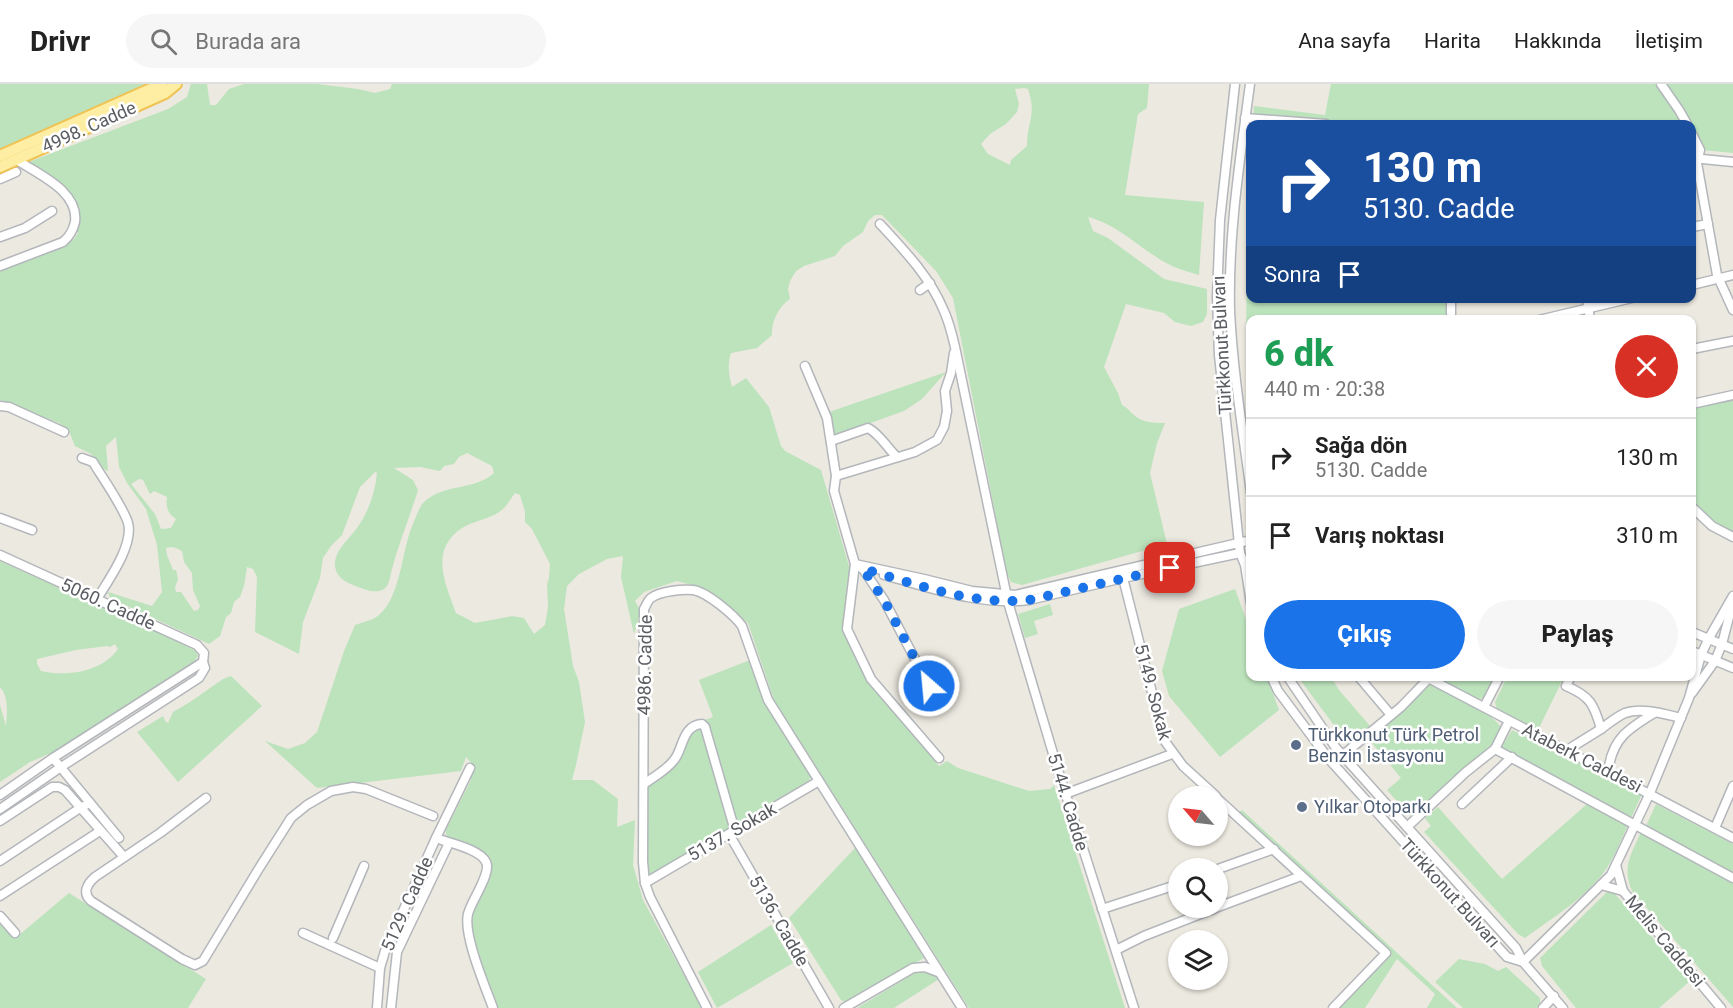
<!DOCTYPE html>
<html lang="tr">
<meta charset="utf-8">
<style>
body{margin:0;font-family:Roboto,sans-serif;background:#f6f6f6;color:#222;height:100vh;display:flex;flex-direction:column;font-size:22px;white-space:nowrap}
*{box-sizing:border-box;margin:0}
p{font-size:20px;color:#767676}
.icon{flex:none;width:33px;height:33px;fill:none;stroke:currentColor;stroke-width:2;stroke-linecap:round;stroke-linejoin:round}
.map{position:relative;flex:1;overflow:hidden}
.sheet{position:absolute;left:1246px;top:231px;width:450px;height:366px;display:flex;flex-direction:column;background:#fff;border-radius:12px;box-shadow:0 2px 4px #0004}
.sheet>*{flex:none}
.guide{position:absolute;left:1246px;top:36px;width:450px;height:183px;border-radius:12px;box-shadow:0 2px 4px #0004;background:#1a4fa0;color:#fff;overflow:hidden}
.needle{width:39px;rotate:298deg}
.fabs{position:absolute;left:1168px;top:702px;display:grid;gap:12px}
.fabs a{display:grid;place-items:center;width:60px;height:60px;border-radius:50%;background:#fff;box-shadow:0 2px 4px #0004;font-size:30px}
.pin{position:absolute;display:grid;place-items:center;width:51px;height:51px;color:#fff;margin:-26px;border-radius:12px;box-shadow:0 3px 9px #0006}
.me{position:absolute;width:66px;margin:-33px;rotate:333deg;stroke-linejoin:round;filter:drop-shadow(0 0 4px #0008)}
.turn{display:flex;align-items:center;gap:21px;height:126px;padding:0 18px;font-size:27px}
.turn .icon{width:78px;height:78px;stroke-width:2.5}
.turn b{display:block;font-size:42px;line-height:51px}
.then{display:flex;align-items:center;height:57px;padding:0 18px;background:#0003;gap:12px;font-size:22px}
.round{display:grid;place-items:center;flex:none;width:63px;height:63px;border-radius:32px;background:#f6f6f6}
.overview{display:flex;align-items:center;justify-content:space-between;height:102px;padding:0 18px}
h1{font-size:36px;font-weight:800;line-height:45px;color:#1e9e55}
.action{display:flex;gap:12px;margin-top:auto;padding:12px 18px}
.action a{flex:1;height:69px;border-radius:36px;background:#1a73e8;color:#fff;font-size:24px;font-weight:800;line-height:69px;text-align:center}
.action a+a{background:#f6f6f6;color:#222}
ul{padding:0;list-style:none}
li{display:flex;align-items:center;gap:18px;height:78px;padding:0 18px;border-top:2px solid #e0e0e0}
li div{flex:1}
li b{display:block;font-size:22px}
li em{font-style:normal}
header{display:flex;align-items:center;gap:36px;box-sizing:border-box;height:84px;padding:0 30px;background:#fff;border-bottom:2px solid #e0e0e0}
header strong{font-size:28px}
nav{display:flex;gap:33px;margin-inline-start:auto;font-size:21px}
.search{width:420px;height:54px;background:#f6f6f6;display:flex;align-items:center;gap:15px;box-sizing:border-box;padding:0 21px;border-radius:33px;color:#767676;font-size:22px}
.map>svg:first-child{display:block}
.green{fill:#bce3bc;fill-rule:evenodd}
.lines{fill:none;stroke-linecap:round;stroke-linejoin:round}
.minor-casing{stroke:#b3b6bb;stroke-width:11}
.major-casing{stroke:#efc356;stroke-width:14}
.minor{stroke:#fff;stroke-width:8}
.major{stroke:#feeea3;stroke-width:10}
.route{stroke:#1a73e8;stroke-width:10;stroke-dasharray:0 18}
.service-dot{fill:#5c6f8a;stroke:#fff;stroke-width:2}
.labels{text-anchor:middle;stroke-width:5;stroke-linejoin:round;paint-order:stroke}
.street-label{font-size:18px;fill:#595c61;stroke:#fff}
.service-label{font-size:18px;fill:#4e5e75;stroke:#fff;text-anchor:start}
</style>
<header>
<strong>Drivr</strong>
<div class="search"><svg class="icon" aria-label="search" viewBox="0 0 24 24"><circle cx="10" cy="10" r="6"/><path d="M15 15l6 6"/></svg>Burada ara</div>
<nav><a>Ana sayfa</a><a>Harita</a><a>Hakkında</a><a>İletişim</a></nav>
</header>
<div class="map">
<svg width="1733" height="924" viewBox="0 0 1733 924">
<rect width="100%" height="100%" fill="#ece9e0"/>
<g class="green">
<path d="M0 0H151L0 66Z"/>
<path d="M191 0H207L210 21H216L229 5 244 0H317L358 5 375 9 390 5 392 0H1149L1147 24 1138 30 1125 111 1204 118 1199 191C1190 188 1181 186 1172 182 1143 168 1120 141 1088 133L1093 147 1108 154 1164 195 1207 205V230L1203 238 1191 242 1175 238 1164 229 1126 220 1104 283 1118 309 1122 321C1128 324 1129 327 1134 331 1143 339 1154 339 1165 339L1157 359 1150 389 1167 460 1022 501 1011 498 1007 490 953 214 936 187 882 131H875L868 137 863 148 843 162 835 172 804 182 796 187 790 197 788 205 790 215C779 222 771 238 772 251L757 264 731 269C727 281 729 291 732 303L746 294 769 323 781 362 785 367 821 386 851 489 844 547 868 597 939 682 947 677 958 684 1029 707 1050 705 1054 701 1125 924H969L774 616 748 539 703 504 677 497 644 508 635 517 641 528 634 550 621 493 623 472 607 475 579 490 567 502 564 525 573 582 579 598 585 638 576 681 572 696H593L618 715 617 743 635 736 633 781 643 816 702 924H497L470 848V827L484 805 492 782 488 772 475 764 449 753 446 751V746L471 696 470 691 473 681 466 673 461 687 317 704 265 657 288 665 305 659 317 648 344 567 355 541C361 539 367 537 373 535 401 521 401 466 413 440 416 433 419 424 423 419 443 399 474 407 494 389L492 382 467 369 459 373 454 380 444 382 440 387 420 383 394 384 413 396 418 406C410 433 399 458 392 485 390 491 390 501 384 505 375 511 362 504 353 501 343 497 334 491 335 478 336 465 350 454 357 444 369 427 375 409 377 389L375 388 360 403 342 451 331 462 323 474 320 494 303 538 299 570 255 548 257 493 253 485 247 483 244 502 240 513 234 518 231 529 226 533 220 552 209 560 110 514 108 508 152 522 162 508 157 461 146 425 127 399 119 383 116 353 106 362 108 387 104 385 91 370 75 362 69 347 59 339 0 316V184L74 155 78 149 75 146 78 126 26 79 168 25 187 13ZM1024 4 1028 5C1037 32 1027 37 1027 62L1011 76 1010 81 988 70 981 60 990 50 1006 40 1017 28 1019 20 1015 5ZM139 395 143 396 150 410 154 407 167 413C166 423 167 429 176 435L171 444 161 445 155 430 131 400ZM515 409 520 411 525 428V438L532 445 550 480 549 494 547 500 548 523 545 541 534 550 524 534 512 532 475 539 456 529C445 499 429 466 462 444 475 436 493 435 504 424 508 420 511 414 515 409ZM171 463 176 464 182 467 184 478 192 489 193 506 200 522 198 526 194 527 181 508H176L175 503 178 495 176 486H173L167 471 166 464Z"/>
<path d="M1331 0H1733V69L1692 65V40H1253L1254 22 1325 31Z"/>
<path d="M1251 63V214L1446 215V235L1378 236 1358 231 1334 233 1332 236H1251V293L1246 294 1247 109Z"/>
<path d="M946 288 922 315 904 327 834 352 829 328Z"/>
<path d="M1733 315V451L1712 438 1692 419V324Z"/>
<path d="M0 477 167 552 196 567 198 572 192 581 58 666 30 678 0 698V621L6 642C7 629 9 613 0 603ZM115 560 118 565C102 588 67 593 41 587L37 580V575L76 566 107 562 110 563Z"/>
<path d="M1235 505 1251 549V592L1267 593 1279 626 1220 673 1169 612 1162 587 1179 525Z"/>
<path d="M1050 520 1053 531 1034 537 1038 550 1025 554 1018 530Z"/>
<path d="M750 576 811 690 809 698 738 740 705 636 713 633 699 596Z"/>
<path d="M231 592 262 622 178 698 137 648 163 632 165 637 168 639 173 628 190 618 223 595Z"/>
<path d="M1298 593H1331L1339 606 1370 642 1348 660Z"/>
<path d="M1434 593 1435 592 1497 593 1486 614 1478 615Z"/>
<path d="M1507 593H1564L1538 646 1497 626 1495 618Z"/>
<path d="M1429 599C1444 607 1499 631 1502 646L1492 664 1412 734 1387 706 1401 694 1367 653Z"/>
<path d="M697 644 702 645 730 745 648 792 646 702 684 661Z"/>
<path d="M1512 646 1642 710 1631 734 1501 664Z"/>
<path d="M1587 720 1628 741C1619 761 1611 782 1596 798 1577 819 1548 837 1525 854L1518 850 1424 748 1431 742 1425 734 1438 723 1502 795Z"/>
<path d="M1656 720 1733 760V790L1646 742Z"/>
<path d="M1242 726 1457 924H1427L1435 910 1397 875 1365 924H1335L1388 867 1245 735 1239 728Z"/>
<path d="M1641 748 1733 798V923L1632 807C1622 782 1631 771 1641 748Z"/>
<path d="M856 763 924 874 845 918 841 916 789 834Z"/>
<path d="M1608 807 1615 810 1690 897 1659 924H1576L1542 882 1540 874Z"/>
<path d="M69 809 206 895 188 924H0V838L18 852Z"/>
<path d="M771 841 793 879 717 924 698 888Z"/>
<path d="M1459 875 1485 880 1498 887 1506 883 1540 914V919L1537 924H1463L1435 898Z"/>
<path d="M918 887 928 888 939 895 894 924H857Z"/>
</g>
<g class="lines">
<defs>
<g id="minor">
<path d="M1235 0 1220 136 1217 213 1219 271 1240 469 1245 481 1251 520"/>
<path d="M1250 0C1240 75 1228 152 1230 227 1233 288 1243 349 1251 409"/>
<path d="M1661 0 1679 26 1687 40"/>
<path d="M1245 34 1326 40"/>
<path d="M1692 50 1700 66 1697 79 1717 191 1733 226"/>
<path d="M1692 74 1733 78"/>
<path d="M0 95 16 88"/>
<path d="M880 140C905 167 930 193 944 227 949 238 952 250 955 263L1008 518 1057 683 1134 924"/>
<path d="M1692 143 1708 140"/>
<path d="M0 153 25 144 52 127"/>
<path d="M0 182 63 158C70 152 73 147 75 138 79 107 39 91 17 76"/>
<path d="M1692 201 1733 191"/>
<path d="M920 206 930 199"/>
<path d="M1451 214V236"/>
<path d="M1587 214 1590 236"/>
<path d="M1539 236 1632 214"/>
<path d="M1692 265 1733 257"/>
<path d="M805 282 827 334 836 392 834 407 855 480 863 485 884 516 937 617"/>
<path d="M1692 320 1733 311"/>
<path d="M0 322 9 323 64 348"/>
<path d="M831 357 868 344C880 350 887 364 897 373"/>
<path d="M82 374 93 378 96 383C105 397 124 425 128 439 134 461 108 497 97 515"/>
<path d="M836 392 915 368 937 356 944 343 947 327 945 307 951 289 954 269"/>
<path d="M1692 423 1712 442 1733 453"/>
<path d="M0 434 32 446"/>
<path d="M0 471 197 561 204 569 203 578 205 584 199 594 61 683 0 725"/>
<path d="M1122 490 1164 656 1183 682 1216 712"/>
<path d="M884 491C932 504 979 522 1029 516L1123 494 1240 469"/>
<path d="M1692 548 1733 565"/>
<path d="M1692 567 1733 584"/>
<path d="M1271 592 1278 607 1328 674 1507 873 1523 878"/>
<path d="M1287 592 1336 664 1516 864 1523 878 1563 924"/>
<path d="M1358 592 1391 631"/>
<path d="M1571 592 1566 602C1590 612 1594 620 1601 645 1608 640 1616 633 1625 629 1641 623 1664 630 1681 634"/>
<path d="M1430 595 1733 754"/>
<path d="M1692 609 1715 577 1722 560 1733 518"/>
<path d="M1484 623 1500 592"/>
<path d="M1572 663 1601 645"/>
<path d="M1495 665 1733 794"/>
<path d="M1343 671 1401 623 1431 592"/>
<path d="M53 674 119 754"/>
<path d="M939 674 871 595 847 545 855 480 924 495 972 507 1015 511 1251 456"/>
<path d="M1609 682C1614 653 1630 644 1654 629"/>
<path d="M644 700C653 693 667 686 674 676 683 666 682 641 702 640L705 643 735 747"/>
<path d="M1065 710 1172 670"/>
<path d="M0 711 53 674 203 578"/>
<path d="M206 714 160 749 95 793C87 800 82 809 91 817L182 875 195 881 203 877 258 786 291 734 307 721 331 707 353 703 366 705 433 732"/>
<path d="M1218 715 1386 869 1333 924"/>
<path d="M1462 720 1512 673"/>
<path d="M0 737 52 703H59L65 706 124 773"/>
<path d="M1407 743 1466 688 1495 665 1509 637"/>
<path d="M1715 744 1733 702"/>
<path d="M729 750 829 924"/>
<path d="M436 754C449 759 480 765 486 778 492 789 471 817 468 830 463 851 485 902 493 924"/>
<path d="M0 777 80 724 90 719"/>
<path d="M1616 781 1623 807"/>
<path d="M1218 785 1274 765"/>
<path d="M645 799 819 697"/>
<path d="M1601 801 1623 807 1721 924"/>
<path d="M0 812 100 747"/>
<path d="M1218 823 1301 792"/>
<path d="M1102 825 1179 800"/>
<path d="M0 832 15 849"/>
<path d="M303 849 380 884"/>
<path d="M333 854 364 782"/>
<path d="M1116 866 1144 852 1216 824"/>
<path d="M1523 878 1611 791 1650 709 1689 614 1701 571 1709 554 1733 512"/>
<path d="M377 924 380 884 385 867 436 754 470 684"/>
<path d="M391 924 397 868 449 759"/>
<path d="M707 924 650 813 645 799 643 778 644 525C646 522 648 516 651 514 660 507 683 505 693 506 707 508 734 531 742 542L768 616 962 924"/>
<path d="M844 924 913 884 925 883 938 888"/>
<path d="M1543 924 1554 912"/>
</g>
<g id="major">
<path d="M0 72 162 0"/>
<path d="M0 83 165 9 176 0"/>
</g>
</defs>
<use href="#minor" class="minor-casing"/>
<use href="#major" class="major-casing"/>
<use href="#minor" class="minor"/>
<use href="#major" class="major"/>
</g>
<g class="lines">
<path class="route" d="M929 602 884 516 863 485C917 500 972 522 1029 516L1170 484"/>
</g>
<g class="service-dot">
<circle cx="1296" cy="661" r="6"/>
<circle cx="1302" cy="723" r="6"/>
</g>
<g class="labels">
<g class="street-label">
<text transform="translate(89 43) rotate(-24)" y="6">4998. Cadde</text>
<text transform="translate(1222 261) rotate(-93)" y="6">Türkkonut Bulvarı</text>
<text transform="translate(108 520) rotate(24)" y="6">5060. Cadde</text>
<text transform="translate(645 581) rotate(-89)" y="6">4986. Cadde</text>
<text transform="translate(1153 608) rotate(75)" y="6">5149. Sokak</text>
<text transform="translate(1582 674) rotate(27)" y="6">Ataberk Caddesi</text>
<text transform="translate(1068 718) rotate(73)" y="6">5144. Cadde</text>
<text transform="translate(732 748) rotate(-30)" y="6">5137. Sokak</text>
<text transform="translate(1450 809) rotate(48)" y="6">Türkkonut Bulvarı</text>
<text transform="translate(407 820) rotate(-66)" y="6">5129. Cadde</text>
<text transform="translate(779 837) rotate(60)" y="6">5136. Cadde</text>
<text transform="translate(1665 857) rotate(50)" y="6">Melis Caddesi</text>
</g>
<g class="service-label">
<text x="1308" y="657">Türkkonut Türk Petrol<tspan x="1308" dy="21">Benzin İstasyonu</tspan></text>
<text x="1314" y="729">Yılkar Otoparkı</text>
</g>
</g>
</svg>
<div class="fabs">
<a><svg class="needle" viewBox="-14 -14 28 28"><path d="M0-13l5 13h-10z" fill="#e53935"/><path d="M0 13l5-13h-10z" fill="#767676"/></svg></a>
<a><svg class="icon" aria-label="search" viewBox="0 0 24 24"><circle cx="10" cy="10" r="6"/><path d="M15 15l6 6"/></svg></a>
<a><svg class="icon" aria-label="layers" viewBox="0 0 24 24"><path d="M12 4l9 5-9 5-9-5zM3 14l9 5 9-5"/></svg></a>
</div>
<div class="pin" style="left:1170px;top:484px;background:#d93025"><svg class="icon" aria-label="arrive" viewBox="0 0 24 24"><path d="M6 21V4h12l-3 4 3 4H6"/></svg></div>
<svg class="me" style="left:929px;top:602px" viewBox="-20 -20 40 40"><circle r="17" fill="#1a73e8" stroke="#fff" stroke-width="3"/><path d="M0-11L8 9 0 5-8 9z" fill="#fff"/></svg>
<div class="guide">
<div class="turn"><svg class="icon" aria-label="right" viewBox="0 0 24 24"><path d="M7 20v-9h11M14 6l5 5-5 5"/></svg><div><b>130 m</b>5130. Cadde</div></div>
<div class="then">Sonra<svg class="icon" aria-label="arrive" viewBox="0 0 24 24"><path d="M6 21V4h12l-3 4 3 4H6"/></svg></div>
</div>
<section class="sheet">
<div class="overview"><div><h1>6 dk</h1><p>440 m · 20:38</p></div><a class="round" style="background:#d93025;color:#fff"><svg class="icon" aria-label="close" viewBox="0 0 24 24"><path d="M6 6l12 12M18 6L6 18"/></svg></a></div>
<ul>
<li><svg class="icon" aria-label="right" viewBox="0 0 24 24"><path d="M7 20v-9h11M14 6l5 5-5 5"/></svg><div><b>Sağa dön</b><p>5130. Cadde</p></div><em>130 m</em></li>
<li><svg class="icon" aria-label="arrive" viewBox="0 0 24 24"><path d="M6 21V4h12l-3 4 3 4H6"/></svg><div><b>Varış noktası</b></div><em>310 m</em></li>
</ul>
<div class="action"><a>Çıkış</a><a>Paylaş</a></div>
</section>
</div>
